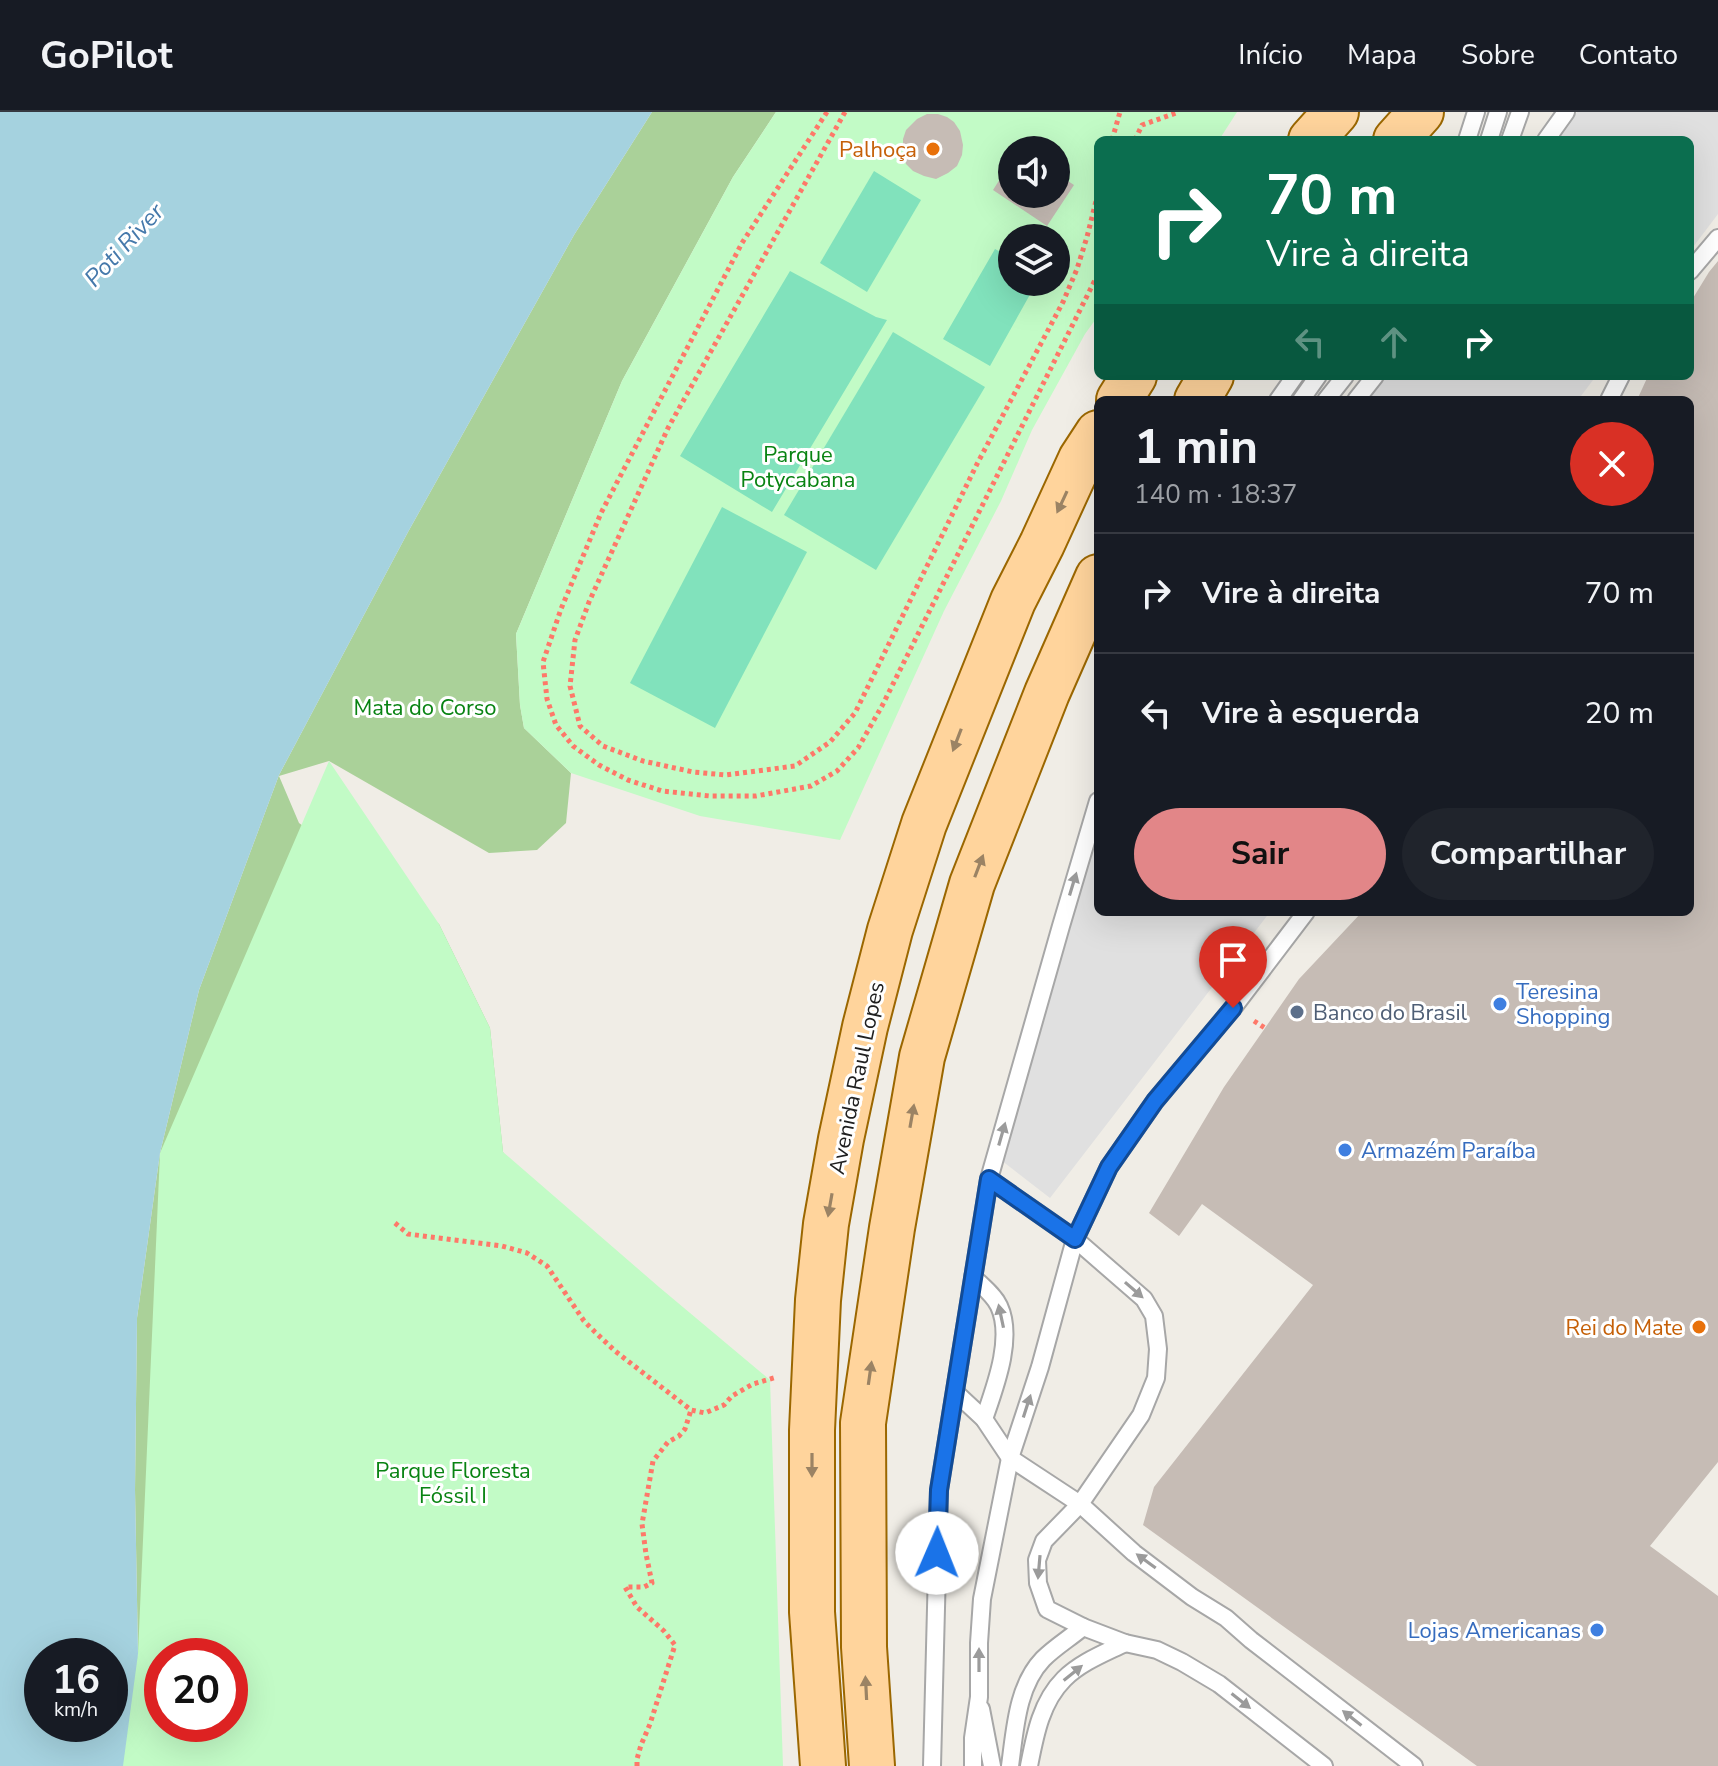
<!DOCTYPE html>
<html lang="pt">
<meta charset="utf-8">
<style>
body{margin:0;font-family:"Nunito Sans",sans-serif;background:#20242c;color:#f1f3f6;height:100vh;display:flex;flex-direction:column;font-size:30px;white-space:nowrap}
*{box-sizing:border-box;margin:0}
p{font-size:26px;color:#9ea1a6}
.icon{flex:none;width:44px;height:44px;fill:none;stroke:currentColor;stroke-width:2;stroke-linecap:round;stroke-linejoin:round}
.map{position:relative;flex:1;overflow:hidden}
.panel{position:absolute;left:1094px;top:284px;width:600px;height:520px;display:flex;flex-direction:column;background:#171b24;border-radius:12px;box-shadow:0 8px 32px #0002}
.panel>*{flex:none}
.banner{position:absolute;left:1094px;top:24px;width:600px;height:244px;border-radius:12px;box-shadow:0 8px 32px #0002;background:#0b6e4f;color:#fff;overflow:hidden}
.buttons{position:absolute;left:998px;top:24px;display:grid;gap:16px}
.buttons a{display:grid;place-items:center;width:72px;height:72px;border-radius:50%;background:#171b24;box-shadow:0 8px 32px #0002;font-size:40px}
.speed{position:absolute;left:24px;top:1526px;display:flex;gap:16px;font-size:40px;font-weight:700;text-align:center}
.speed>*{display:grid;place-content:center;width:104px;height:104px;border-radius:50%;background:#171b24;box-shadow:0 8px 32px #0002;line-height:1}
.speed small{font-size:20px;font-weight:400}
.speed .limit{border:12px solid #d22;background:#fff;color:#111}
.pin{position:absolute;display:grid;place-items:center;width:68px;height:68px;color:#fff;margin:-82px -34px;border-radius:50% 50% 50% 0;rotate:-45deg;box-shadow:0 0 8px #0007}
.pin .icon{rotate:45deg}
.me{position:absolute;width:88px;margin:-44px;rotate:1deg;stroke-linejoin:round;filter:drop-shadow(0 0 6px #0008)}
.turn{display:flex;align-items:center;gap:28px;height:168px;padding:0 40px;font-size:36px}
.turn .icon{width:104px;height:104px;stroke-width:2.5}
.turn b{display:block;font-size:56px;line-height:68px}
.lanes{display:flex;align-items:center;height:76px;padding:0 40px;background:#0003;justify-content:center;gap:40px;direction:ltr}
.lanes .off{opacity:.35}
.round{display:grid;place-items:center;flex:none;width:84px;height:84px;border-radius:42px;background:#20242c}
.head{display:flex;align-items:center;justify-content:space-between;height:136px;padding:0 40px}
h1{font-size:48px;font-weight:700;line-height:60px}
.primary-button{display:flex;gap:16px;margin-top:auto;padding:16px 40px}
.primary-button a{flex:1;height:92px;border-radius:48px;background:#e28688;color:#111;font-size:32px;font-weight:700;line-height:92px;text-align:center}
.primary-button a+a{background:#20242c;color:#f1f3f6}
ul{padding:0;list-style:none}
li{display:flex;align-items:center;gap:24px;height:120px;padding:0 40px;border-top:2px solid #363941}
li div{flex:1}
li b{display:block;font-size:30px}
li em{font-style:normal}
header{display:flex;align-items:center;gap:48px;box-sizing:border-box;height:112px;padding:0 40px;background:#171b24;border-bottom:2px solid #363941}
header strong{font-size:38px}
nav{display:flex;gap:44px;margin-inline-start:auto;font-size:28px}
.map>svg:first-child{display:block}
.forest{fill:#aad199;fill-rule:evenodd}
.park{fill:#c2fbc6;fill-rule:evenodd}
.pitch{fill:#81e2bc}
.parking{fill:#e0e0e0}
.water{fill:#a5d2df;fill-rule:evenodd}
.building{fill:#c6bcb5}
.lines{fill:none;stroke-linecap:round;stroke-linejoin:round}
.service-casing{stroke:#a7a7a7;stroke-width:20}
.primary-casing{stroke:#9b6700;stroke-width:48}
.path{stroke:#fe7869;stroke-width:5;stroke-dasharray:4 4;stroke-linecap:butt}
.service{stroke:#fff;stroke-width:16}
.primary{stroke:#ffd49c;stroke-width:44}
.oneway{fill:#9b8364}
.oneway2{fill:#9b9b9b}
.route-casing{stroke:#114b97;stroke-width:20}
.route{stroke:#1a73e8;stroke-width:14}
.food-dot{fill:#e8710a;stroke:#fff;stroke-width:3}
.shop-dot{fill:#3f7fe0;stroke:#fff;stroke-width:3}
.service-dot{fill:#5c6f8a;stroke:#fff;stroke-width:3}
.labels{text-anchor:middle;stroke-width:6;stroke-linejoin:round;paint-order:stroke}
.food-label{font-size:22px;fill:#c56008;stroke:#fff;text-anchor:end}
.park-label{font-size:22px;fill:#088312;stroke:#fff}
.shop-label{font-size:22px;fill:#366cbe;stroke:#fff;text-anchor:start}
.service-label{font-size:22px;fill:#4e5e75;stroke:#fff;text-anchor:start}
.street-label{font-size:22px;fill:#202020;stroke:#fff}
.water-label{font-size:24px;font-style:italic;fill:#4579ab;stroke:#fff}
</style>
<header>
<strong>GoPilot</strong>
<nav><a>Início</a><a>Mapa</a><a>Sobre</a><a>Contato</a></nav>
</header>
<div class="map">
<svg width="1718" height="1654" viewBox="0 0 1718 1654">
<rect width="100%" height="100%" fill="#f0ede6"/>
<path class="forest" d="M652 0H776L733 65 622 269 516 522 520 593 524 616 571 661 566 711 537 738 489 741 329 649 279 664 299 711 439 812 490 916 503 1040 759 1502 123 1654 138 1542 135 1378 137 1206 160 1041 199 878 279 663 408 420 574 123ZM162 1544H230V1612H162Z"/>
<g class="park">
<path d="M776 0H1237L1219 28H1098V204L1085 222 1032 318 1001 389 944 499 840 728 700 704 571 661 524 616 520 593 516 522 622 269 733 65ZM1012 38H1056V82H1012ZM1012 126H1056V170H1012Z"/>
<path d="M329 649 439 812 490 916 503 1040 659 1175 770 1268 783 1654H116L138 1542 160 1041ZM162 1544H230V1612H162Z"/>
</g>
<g class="pitch">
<path d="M874 59 921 88 867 180 820 151Z"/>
<path d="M995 137 1012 146V170H1037L990 254 943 227Z"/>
<path d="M790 159 876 205 887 208 772 400 680 344Z"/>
<path d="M893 220 985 275 876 458 784 403Z"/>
<path d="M722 395 807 440 715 616 630 571Z"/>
</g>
<g class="parking">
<path d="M1577 0H1718V102L1690 139V28H1556Z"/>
<path d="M1380 264H1596L1578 288H1362Z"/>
<path d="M1098 692V800H1270L1050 1086 997 1045Z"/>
</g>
<path class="water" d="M0 0H652L574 123 408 420 279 663 199 878 160 1041 137 1206 135 1378 138 1542 123 1654H0ZM42 1544H110V1612H42Z"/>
<g class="building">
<path d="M927 2H938L947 5 954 10 960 19 963 33 962 43 957 54 948 61 936 67 924 64 913 59 906 52 903 40V27L906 18 917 7Z"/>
<path d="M1012 48V82H1056V61L1074 73 1047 114 993 78Z"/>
<path d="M1718 149V1350L1650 1434 1718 1484V1654H1477L1143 1413 1154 1375 1313 1173 1202 1092 1179 1124 1149 1101 1224 975 1299 867 1362 800H1690V288H1637L1648 264H1690V191L1709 160Z"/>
</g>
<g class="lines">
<defs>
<g id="service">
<path d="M1467 28 1476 0"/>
<path d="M1489 28 1498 0"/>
<path d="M1510 28 1520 0"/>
<path d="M1546 28 1566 0"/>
<path d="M1690 159 1718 126"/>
<path d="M1278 288 1295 264"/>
<path d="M1301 288 1318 264"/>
<path d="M1326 288 1345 264"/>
<path d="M1356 288 1375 264"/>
<path d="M1609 288 1621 264"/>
<path d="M989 1067 1075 1127 1144 1187 1154 1204 1158 1237 1156 1266 1141 1303 1080 1392 1044 1429 1037 1448 1038 1471 1047 1497 1083 1515 1125 1531 1157 1538 1182 1550 1219 1572 1324 1654"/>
<path d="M973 1165C982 1174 994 1183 999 1194 1014 1226 995 1275 984 1307"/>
<path d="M955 1280 984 1307 1010 1346 1080 1392 1134 1441 1192 1485 1226 1506 1251 1528 1414 1654"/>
<path d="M981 1597 992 1654"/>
<path d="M932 1654 939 1378 989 1067 1061 814 1098 689"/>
<path d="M973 1654V1626L979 1585V1531L982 1487 1010 1346 1040 1255 1075 1127 1109 1055 1155 989 1233 896 1306 800"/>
<path d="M1010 1654C1015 1618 1017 1574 1043 1547 1055 1535 1070 1526 1083 1515"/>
<path d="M1029 1654C1035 1623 1041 1590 1064 1567 1081 1550 1105 1541 1125 1531"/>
</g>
<g id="primary">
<path d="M1311 28 1336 0"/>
<path d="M1396 28 1421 0"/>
<path d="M1119 288 1134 264"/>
<path d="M1197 288 1211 264"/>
<path d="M823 1654 812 1500V1318L818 1188 826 1112 841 1027 865 915 890 818 924 712 1013 489 1042 432 1081 347 1098 321"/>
<path d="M872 1654 864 1535 863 1311 892 1116 922 945 972 772 1047 581 1098 465"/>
</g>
</defs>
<use href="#service" class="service-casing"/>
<use href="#primary" class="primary-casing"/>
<g class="path">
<path d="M827 0 742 131 601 401 561 497 543 550 547 587 556 613 573 634 599 653 628 668 662 679 710 684H756L811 674 837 659 858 636 882 594 1098 162"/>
<path d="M845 0 668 316 589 490 575 528 570 574 580 614 603 634 643 649 693 660 726 663 795 654 830 630 855 601 977 352 1063 190 1077 157 1087 125 1098 81"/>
<path d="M1112 28 1120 0"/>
<path d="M1135 28 1142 13 1179 0"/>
<path d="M1254 909 1265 916"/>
<path d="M395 1111 408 1122 502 1134 527 1141 547 1154 584 1209 595 1220 615 1239 691 1298 705 1301 724 1293 732 1284 753 1272 777 1265"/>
<path d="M637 1654V1647L641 1633 650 1612 675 1533 664 1519 637 1495 625 1475H644L652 1471 646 1442 642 1412 653 1349 668 1330 679 1324 685 1317 691 1298"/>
</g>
<use href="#service" class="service"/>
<use href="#primary" class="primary"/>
</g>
<defs><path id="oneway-solid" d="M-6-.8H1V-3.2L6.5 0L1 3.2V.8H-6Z" transform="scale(2)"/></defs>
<g class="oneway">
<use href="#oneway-solid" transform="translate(1062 390) rotate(115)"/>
<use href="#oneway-solid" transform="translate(957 628) rotate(111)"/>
<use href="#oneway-solid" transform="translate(979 754) rotate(-69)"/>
<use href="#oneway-solid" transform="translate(912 1004) rotate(-80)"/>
<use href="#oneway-solid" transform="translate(830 1093) rotate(100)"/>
<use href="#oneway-solid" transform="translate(870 1261) rotate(-82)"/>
<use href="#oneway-solid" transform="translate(812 1353) rotate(90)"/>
<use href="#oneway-solid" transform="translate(866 1576) rotate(-93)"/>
</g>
<g class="oneway2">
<use href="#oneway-solid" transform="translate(1073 772) rotate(-73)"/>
<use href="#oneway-solid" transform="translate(1002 1022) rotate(-74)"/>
<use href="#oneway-solid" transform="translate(1134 1178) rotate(41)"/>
<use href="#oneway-solid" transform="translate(1001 1204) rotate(-102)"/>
<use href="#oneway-solid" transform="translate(1027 1294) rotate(-72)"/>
<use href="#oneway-solid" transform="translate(1146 1449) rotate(-144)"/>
<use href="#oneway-solid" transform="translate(1039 1455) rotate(95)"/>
<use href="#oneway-solid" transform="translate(979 1548) rotate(-90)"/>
<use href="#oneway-solid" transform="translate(1073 1561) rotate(-39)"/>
<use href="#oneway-solid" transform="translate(1241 1589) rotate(38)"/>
<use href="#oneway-solid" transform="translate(1352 1606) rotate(-142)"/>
</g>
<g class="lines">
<defs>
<path id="route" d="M937 1441 939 1378 989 1067 1075 1127 1109 1055 1155 989 1233 896"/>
</defs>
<use href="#route" class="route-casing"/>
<use href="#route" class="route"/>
</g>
<g class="food-dot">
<circle cx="933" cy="37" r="8"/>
<circle cx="1699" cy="1215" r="8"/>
</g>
<g class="shop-dot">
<circle cx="1500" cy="892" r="8"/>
<circle cx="1345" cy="1038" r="8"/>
<circle cx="1597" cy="1518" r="8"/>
</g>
<circle class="service-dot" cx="1297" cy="900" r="8"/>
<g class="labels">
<g class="food-label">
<text x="917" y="45">Palhoça</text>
<text x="1683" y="1223">Rei do Mate</text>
</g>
<g class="park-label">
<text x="798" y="350">Parque<tspan x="798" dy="25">Potycabana</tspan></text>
<text x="425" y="603">Mata do Corso</text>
<text x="453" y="1366">Parque Floresta<tspan x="453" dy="25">Fóssil I</tspan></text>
</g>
<g class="shop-label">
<text x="1516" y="887">Teresina<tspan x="1516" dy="25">Shopping</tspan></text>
<text x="1361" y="1046">Armazém Paraíba</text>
<text x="1581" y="1526" text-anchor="end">Lojas Americanas</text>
</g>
<g class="service-label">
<text x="1313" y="908">Banco do Brasil</text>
</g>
<g class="street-label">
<text transform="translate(856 966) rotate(-78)" y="8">Avenida Raul Lopes</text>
</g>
<g class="water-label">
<text transform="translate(124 133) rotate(-47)" y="8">Poti River</text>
</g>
</g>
</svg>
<div class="buttons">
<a><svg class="icon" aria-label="sound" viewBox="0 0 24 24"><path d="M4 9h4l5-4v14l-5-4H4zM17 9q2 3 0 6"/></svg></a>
<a><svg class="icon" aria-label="layers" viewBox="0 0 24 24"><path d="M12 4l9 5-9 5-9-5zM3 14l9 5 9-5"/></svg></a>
</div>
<div class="speed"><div>16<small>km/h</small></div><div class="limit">20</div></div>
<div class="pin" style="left:1233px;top:896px;background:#d93025"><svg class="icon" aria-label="arrive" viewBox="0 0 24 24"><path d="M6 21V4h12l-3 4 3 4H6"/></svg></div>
<svg class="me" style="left:937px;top:1441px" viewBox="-20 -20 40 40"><circle r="19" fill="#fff"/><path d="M0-13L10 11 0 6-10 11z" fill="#1a73e8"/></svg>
<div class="banner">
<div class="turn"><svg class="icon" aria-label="right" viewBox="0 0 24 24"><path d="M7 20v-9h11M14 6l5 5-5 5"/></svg><div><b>70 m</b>Vire à direita</div></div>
<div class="lanes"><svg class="icon off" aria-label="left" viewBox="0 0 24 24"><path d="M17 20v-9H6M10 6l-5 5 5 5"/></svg><svg class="icon off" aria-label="ahead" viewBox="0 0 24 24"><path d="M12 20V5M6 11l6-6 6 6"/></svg><svg class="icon" aria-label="right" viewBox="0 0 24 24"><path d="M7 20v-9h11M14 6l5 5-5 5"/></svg></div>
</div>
<section class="panel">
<div class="head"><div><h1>1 min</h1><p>140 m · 18:37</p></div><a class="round" style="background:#d93025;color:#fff"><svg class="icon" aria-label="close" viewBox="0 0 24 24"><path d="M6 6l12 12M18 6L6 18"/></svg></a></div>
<ul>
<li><svg class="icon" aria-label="right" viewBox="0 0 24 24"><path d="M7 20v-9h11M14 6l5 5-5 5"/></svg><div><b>Vire à direita</b></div><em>70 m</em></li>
<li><svg class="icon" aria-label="left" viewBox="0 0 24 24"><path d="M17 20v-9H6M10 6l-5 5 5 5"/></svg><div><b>Vire à esquerda</b></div><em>20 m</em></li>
</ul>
<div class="primary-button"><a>Sair</a><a>Compartilhar</a></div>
</section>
</div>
